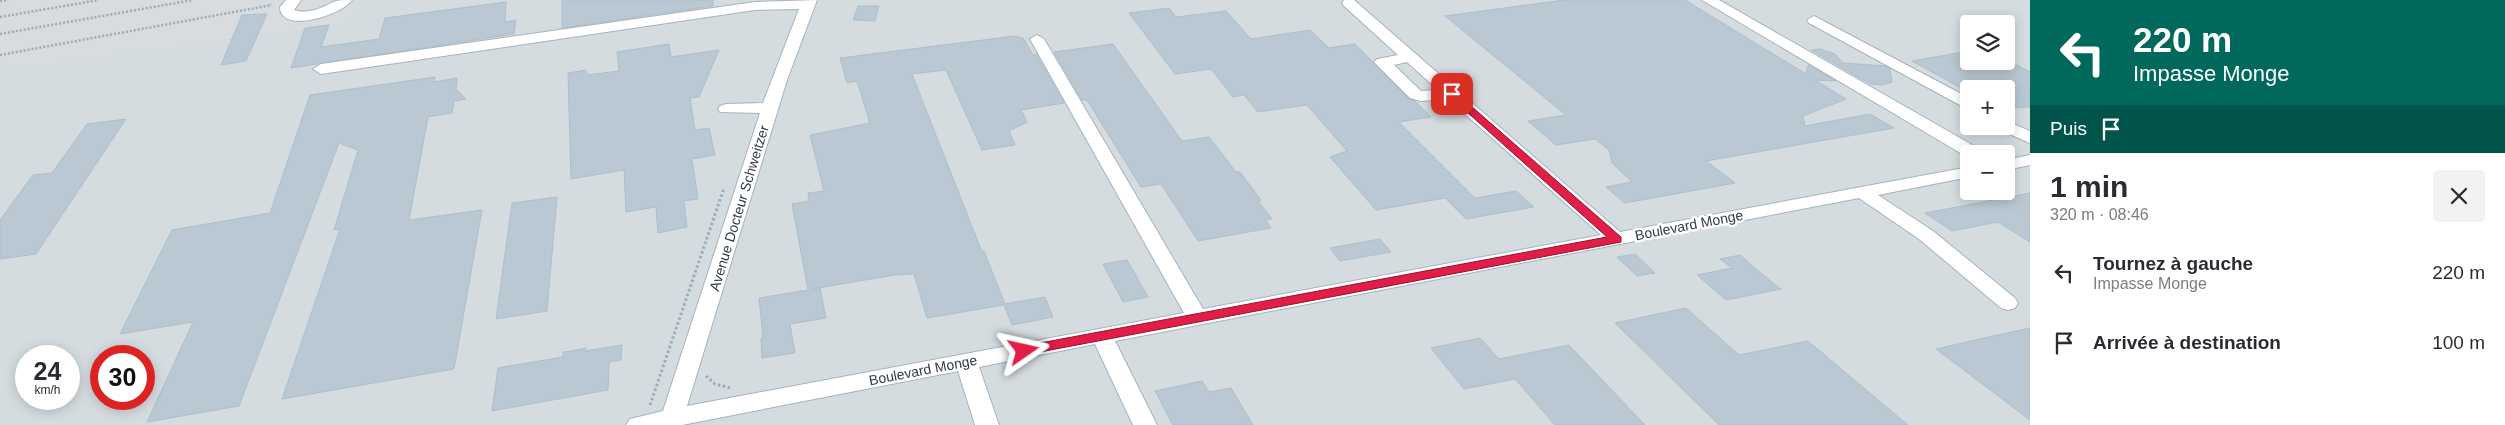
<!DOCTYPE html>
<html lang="fr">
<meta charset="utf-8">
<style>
body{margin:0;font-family:Arial,sans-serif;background:#f2f2f3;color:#2b2b33;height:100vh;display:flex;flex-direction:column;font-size:19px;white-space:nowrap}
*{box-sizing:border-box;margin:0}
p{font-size:16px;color:#7c7c81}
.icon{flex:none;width:28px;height:28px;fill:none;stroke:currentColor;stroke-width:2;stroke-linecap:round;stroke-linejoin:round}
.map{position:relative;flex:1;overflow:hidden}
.details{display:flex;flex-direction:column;background:#fff;width:475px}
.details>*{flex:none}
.hud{background:#00695c;color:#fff;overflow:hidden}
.fabs{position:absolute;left:1960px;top:15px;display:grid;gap:10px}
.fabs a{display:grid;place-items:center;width:55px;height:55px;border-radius:5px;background:#fff;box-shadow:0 2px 12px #0003;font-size:25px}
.speed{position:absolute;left:15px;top:345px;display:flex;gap:10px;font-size:25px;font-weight:700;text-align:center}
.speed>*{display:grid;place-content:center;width:65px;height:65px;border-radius:50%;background:#fff;box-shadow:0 2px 12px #0003;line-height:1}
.speed small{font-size:12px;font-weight:400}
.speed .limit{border:8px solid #d22;background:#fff;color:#111}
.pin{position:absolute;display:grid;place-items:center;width:42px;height:42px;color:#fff;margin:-21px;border-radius:10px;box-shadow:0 2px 8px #0006}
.me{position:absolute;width:55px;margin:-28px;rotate:79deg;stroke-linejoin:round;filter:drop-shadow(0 0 4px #0008)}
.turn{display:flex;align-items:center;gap:18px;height:105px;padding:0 20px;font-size:22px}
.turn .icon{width:65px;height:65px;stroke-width:2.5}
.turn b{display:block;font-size:35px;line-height:42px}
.then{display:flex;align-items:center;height:48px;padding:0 20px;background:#0003;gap:10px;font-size:19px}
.round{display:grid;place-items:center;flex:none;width:52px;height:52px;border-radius:5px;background:#f2f2f3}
.summary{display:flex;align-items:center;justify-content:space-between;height:85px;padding:0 20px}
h1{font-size:30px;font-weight:700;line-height:38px}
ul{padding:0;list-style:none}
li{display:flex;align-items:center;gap:15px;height:70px;padding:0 20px}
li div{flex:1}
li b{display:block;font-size:19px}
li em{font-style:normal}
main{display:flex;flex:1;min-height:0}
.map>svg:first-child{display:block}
.industrial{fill:#d5dce0;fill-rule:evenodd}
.parking{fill:#d8dcde}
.building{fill:#b9c8d2;stroke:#acbfcc}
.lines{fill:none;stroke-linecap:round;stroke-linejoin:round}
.minor-casing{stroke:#a6b2bc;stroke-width:2}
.path-far1{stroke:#98acbd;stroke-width:2.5;stroke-dasharray:2 2;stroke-linecap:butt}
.path{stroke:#98acbd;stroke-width:3;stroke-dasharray:2.5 2.5;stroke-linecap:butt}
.minor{fill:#fff;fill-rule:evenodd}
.route{fill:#e11d48;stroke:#92132f}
.labels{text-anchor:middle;stroke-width:5;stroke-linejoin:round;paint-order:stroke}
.street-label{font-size:14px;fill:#333c42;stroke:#fff}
</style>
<main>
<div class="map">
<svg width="2030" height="425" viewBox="0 0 2030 425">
<rect width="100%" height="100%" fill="#e3eaf1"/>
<path class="industrial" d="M366 0H2030V425H0V70L345 21ZM1969 24H2006V61H1969ZM1969 89H2006V126H1969ZM1969 154H2006V191H1969ZM26 356H69V399H26ZM101 356H144V399H101Z"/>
<path class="parking" d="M0 0H366L345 21 0 70Z"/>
<g class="building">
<path d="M562 0H713V6L562 28Z"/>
<path d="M1564 0H1685L1806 74 1808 65 1836 81 1815 80 1846 99 1803 116 1805 126 1870 114 1894 128 1706 161 1735 183 1625 203 1606 187 1632 182 1612 163 1609 150 1595 139 1556 145 1528 121 1566 115 1445 16Z"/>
<path d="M506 2 505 22 516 20 514 34 291 68 305 28 329 25 321 47 379 39 385 18Z"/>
<path d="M858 6H879L875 21 853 20Z"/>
<path d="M1169 8 1176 17 1226 11 1251 39 1310 30 1329 48 1355 44 1409 99 1415 101 1431 117 1399 122 1475 198 1516 191 1534 207 1466 219 1445 198 1376 210 1330 157 1347 151 1307 105 1258 112 1244 95 1233 97 1211 69 1175 74 1129 13Z"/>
<path d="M267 14 246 61 221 65 242 15Z"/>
<path d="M1015 36 1023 38 1033 55 1036 54 1064 103 1021 110 1027 122 1009 131 1015 145 982 150 946 70 912 74 982 252 984 251 1005 304 1045 297 1053 317 1012 325 1004 305 927 318 914 274 894 275 813 289 820 288 826 318 790 324 795 353 762 358 761 338 763 337 759 298 808 290 792 204 809 201 808 193 824 191 810 135 870 123 857 81 847 83 840 58Z"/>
<path d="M669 44 671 57 719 50 699 97 690 98 695 130 709 128 715 155 692 159 698 199 684 201 687 227 658 233 656 207 626 212 624 170 571 179 568 73 586 70 587 75 619 71 617 52Z"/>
<path d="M1113 44 1182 141 1209 137 1236 172H1240L1261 200 1258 201 1272 219 1266 220 1271 228 1198 241 1161 184 1141 187 1087 100H1082L1054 52Z"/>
<path d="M1820 49 1835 54 1843 63 1885 66 1890 69 1892 82 1883 85 1870 84 1811 50Z"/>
<path d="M1969 51V61H2009L2030 72V107L2006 108V89H1963L1912 61Z"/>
<path d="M435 77 434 82 457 78 456 89 466 99 454 101 452 113 428 117 409 220 482 210 454 369 282 399 340 229 334 230 358 150 339 143 239 406 147 422 193 322 120 334 172 230 270 213 310 95Z"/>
<path d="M126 119 36 254 0 259V220L33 175 52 173 87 124Z"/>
<path d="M2030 193V242L1998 222 1952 231 1925 213Z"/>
<path d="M557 197 547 311 496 319 512 203Z"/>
<path d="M1380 239 1391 252 1340 261 1330 248Z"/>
<path d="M1635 254 1655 273 1637 276 1617 257Z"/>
<path d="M1740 255 1757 270 1781 289 1726 300 1697 275 1732 268 1720 259Z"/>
<path d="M1127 260 1148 297 1123 302 1103 264Z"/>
<path d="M1686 308 1739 355 1808 341 1908 425H1719L1615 323Z"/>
<path d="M2030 328V420L1936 349 1984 338Z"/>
<path d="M1480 338 1499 359 1569 345 1645 425H1555L1515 379 1464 389 1431 348Z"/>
<path d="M622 345 621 360 609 362 608 390 492 411 498 368 563 357V352L572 351 586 348 585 351Z"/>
<path d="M1202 381 1209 392 1231 388 1253 425H1173L1155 391Z"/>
</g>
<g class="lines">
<defs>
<g id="minor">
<path d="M286 0H301L294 10C310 15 322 7 336 1 340 0 347 0 352 0 341 16 280 34 280 7Z"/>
<path d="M817 0 787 80 687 406 1184 313 1030 39 1037 35 1044 39 1203 309 1601 235 1448 99 1421 101 1410 98 1374 62 1377 59 1398 55 1344 6 1342 3 1344 0H1354L1620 232 1969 167V177L1878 195 1933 231 2015 298 2018 303 2015 308 2008 310 2001 308 1919 239 1859 198 1115 341 1157 425H1133L1095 344 979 367 999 425H975L958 371 682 425H626L630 419 663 411 760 113 720 112 718 109 720 106 726 104 763 103 799 9 755 10 321 74 313 69 321 64 755 2ZM1407 62 1438 90 1421 91 1394 65Z"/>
<path d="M1702 0H1719L1981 150 1984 154H1969V158Z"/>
<path d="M1814 16 1969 98V110L1809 23 1807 20Z"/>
<path d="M2006 121 2030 131V143L2000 130 1998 126H2006Z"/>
<path d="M2030 155V165L2006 170V160Z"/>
</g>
</defs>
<use href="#minor" class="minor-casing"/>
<g class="path-far1">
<path d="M0 1 8 0"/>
<path d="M0 17 99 0"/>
<path d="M0 34 193 0"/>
<path d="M0 55 272 5"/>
</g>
<g class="path">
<path d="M706 376 715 384 731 388"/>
<path d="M650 405 724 188"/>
</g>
<use href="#minor" class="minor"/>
</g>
<path class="route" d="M1449 92H1455L1621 237V242L1024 355 1020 354 1018 351 1024 346 1607 237 1449 96Z"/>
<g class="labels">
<g class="street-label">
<text transform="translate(739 208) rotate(-73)" y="5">Avenue Docteur Schweitzer</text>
<text transform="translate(1689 225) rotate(-11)" y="5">Boulevard Monge</text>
<text transform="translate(923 370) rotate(-11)" y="5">Boulevard Monge</text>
</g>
</g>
</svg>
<div class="fabs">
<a><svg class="icon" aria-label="layers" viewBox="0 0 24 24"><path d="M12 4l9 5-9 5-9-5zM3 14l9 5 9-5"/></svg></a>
<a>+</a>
<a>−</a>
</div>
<div class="speed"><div>24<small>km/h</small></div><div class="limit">30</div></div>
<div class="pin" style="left:1452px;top:94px;background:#d93025"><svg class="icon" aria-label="arrive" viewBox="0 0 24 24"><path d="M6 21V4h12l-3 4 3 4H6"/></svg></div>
<svg class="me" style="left:1024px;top:351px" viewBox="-20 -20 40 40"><path d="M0-17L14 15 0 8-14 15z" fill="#e11d48" stroke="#fff" stroke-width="4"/></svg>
</div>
<section class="details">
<div class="hud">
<div class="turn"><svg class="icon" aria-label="left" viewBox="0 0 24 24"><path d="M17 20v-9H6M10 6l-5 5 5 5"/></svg><div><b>220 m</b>Impasse Monge</div></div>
<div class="then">Puis<svg class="icon" aria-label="arrive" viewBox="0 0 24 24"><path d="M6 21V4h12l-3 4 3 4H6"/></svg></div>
</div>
<div class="summary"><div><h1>1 min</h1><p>320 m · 08:46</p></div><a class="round"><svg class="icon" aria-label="close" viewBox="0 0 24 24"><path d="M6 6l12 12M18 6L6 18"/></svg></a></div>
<ul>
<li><svg class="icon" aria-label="left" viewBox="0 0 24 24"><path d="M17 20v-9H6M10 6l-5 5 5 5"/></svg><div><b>Tournez à gauche</b><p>Impasse Monge</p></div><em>220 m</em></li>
<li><svg class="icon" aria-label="arrive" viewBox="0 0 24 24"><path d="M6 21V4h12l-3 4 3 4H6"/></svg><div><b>Arrivée à destination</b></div><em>100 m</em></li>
</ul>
</section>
</main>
